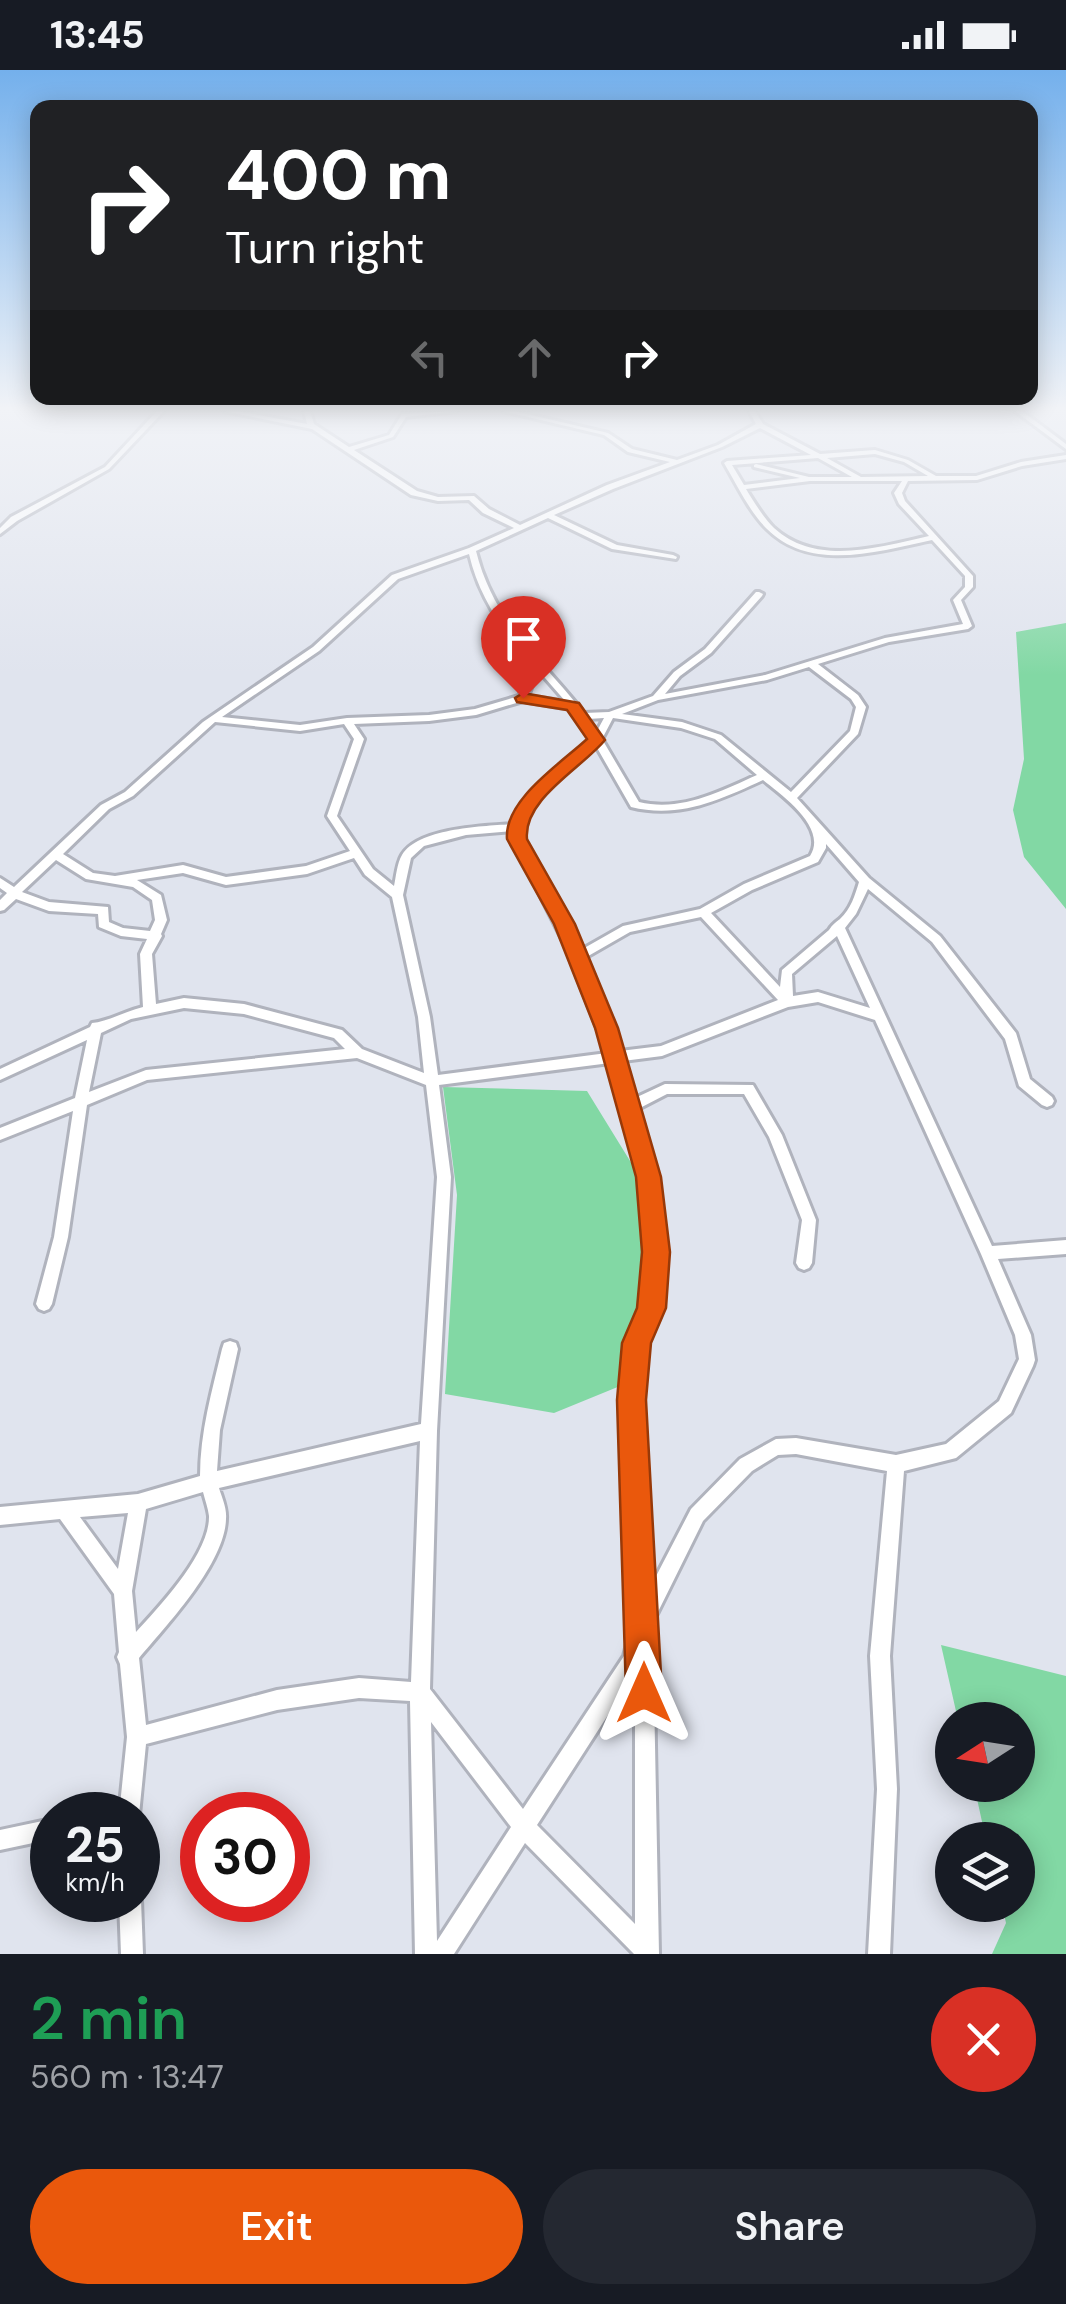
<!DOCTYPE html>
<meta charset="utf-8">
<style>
body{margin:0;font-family:"DM Sans",sans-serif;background:#242831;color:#f1f3f6;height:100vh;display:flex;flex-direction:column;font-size:38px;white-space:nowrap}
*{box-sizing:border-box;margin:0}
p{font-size:32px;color:#9ea1a6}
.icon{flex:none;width:55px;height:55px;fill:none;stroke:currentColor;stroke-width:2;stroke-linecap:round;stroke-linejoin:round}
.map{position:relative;height:1884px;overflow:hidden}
.drawer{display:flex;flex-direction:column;background:#171b24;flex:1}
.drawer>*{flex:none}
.hud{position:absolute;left:30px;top:30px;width:1008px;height:305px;border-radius:20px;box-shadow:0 5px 25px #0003;background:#202124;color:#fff;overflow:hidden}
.needle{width:65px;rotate:258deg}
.controls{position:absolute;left:935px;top:1632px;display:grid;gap:20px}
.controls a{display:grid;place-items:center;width:100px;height:100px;border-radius:50%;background:#171b24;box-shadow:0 5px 25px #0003;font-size:50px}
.speed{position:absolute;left:30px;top:1722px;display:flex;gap:20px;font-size:50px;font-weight:700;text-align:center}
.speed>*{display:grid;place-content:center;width:130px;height:130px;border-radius:50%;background:#171b24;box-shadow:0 5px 25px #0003;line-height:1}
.speed small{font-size:25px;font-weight:400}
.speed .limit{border:15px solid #d22;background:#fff;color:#111}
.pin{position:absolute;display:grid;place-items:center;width:85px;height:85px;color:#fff;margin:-102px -42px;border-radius:50% 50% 50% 0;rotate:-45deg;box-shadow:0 0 10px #0007}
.pin .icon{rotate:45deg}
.me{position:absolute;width:110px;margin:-55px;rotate:0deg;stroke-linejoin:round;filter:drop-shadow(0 0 8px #0008)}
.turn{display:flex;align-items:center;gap:35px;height:210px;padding:0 30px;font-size:45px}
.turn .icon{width:130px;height:130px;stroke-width:2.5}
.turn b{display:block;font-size:70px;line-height:85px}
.lanes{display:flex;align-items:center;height:95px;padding:0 30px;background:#0003;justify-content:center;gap:50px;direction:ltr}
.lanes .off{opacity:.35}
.round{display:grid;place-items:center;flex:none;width:105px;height:105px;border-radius:52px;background:#242831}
.head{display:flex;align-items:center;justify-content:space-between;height:170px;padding:0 30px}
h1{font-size:60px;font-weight:600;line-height:75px;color:#1e9e55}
.action{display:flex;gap:20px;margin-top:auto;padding:20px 30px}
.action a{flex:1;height:115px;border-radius:60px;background:#ea580c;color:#fff;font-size:40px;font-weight:600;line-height:115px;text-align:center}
.action a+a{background:#242831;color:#f1f3f6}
.status{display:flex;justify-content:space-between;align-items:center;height:70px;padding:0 50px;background:#171b24;direction:ltr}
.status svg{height:28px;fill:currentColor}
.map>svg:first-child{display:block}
.green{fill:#82d8a4}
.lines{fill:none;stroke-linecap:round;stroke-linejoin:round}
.street-casing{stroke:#b0b3bd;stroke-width:6}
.street{fill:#fff;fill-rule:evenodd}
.route{fill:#ea580c;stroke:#983908;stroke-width:2.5}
</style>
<div class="status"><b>13:45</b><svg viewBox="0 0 49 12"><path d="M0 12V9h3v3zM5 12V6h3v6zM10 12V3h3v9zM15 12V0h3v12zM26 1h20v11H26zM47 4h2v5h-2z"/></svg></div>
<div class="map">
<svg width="1066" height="1884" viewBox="0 0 1066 1884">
<rect width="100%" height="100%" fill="#e0e4ee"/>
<g class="green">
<path d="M1066 553V839L1024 787 1013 740 1024 689 1016 562Z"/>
<path d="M443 1017 587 1021 635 1099 647 1215 625 1314 554 1343 445 1324 457 1125Z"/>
<path d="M941 1575 1066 1606V1884H992L1006 1853 1002 1835H1018V1770H986L974 1715H1018V1650H958Z"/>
</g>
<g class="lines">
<defs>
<g id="street">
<path d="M157 341H164L109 399 17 451 0 464V458L11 447 105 397Z"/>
<path d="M224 341H237L307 354 304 341H310L314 354 349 377 389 365 402 344 457 341 406 347 393 367 354 380 417 421 438 427 474 426 489 439 520 455 607 415 670 392 628 382 604 365 503 341H514L608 363 632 379 677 390 718 375 756 354 749 341H755L763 354 820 384 875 380 908 390 936 406H976L1021 392 1066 385V389L1022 396 977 410 908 411 902 423 905 431 973 506V517L961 530 972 556 968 559 889 572 818 594 858 625 866 637 858 664 797 728 869 808 940 866 1016 963 1030 1009 1052 1027 1054 1031 1052 1035 1047 1037 1042 1035 1019 1016 1005 969 932 872 868 819 856 844 845 858 992 1176 1066 1170V1184L998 1189 1031 1265 1035 1290 1033 1296 1011 1343 956 1388 904 1401 890 1586 897 1719 890 1884H868L877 1719 870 1586 887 1401 796 1384 778 1385 752 1401 703 1451 653 1552 650 1553 649 1562 653 1570 659 1884H634L525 1773 454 1884H415L410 1631 359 1628 277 1640 146 1674 139 1745 138 1749V1745H119L127 1667 120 1594 117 1587 119 1582 114 1524 60 1449 0 1455V1437L138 1424 200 1406C200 1362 212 1321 222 1279L224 1273 230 1271 236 1273 238 1279 220 1360 217 1401 421 1354 437 1107 426 1015 357 988 147 1010 87 1035 68 1167 52 1234 49 1239 44 1241 39 1239 36 1234 54 1167 73 1041 0 1070V1058L75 1028 87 970 0 1010V999L90 957 92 953C107 952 126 941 143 937L140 884 147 869 121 866 99 857 98 844 49 841 16 829 4 840 0 841V830L7 823 0 818V808L14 817 101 735 125 722 203 652 313 577 392 505 469 478 514 458 483 443 469 430 438 431 411 425 312 359ZM760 358 811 385 727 391 724 393C737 415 749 441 767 459 811 503 879 481 932 470L965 506V517L953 530 963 554 885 568 765 605 665 624 680 606 711 583 762 526 763 524 759 522H756L705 579 674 602 653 626 609 642 584 643C540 587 494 553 476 481L548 448 612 479 676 489 677 487 673 485 617 475 554 445 613 419 722 377ZM875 384 904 392 928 406 861 407 827 388ZM818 388 852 407H809L756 394 754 395V397L800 408 744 415 732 395ZM810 411H902L894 423 899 434 929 466C879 477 817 497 774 458 763 447 754 432 746 419ZM469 484C479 527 502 559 531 593L519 626 475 639 429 645 347 648 300 655 222 647 319 581 398 509ZM809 597 851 629 856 637 850 661 791 722 721 665 682 652 622 644 658 630 767 610ZM538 600 566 632 528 626ZM523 631 571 639 592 669C565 698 530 716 513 754 484 756 418 758 402 785 397 793 396 807 394 816L373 799 337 746 364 669 354 654 429 651 476 645ZM604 648 597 661 588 649ZM613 648 681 658 715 669 757 705C719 722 681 742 639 732L602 669ZM215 652 300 661 344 654 354 669 327 746 350 781 306 796 226 807 183 795 115 806 93 803 63 784 109 739 133 726ZM596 676 631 737C679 749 720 730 763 710 783 726 828 758 810 786L744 814 700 839 623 856 579 881 522 769C526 724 568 706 596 676ZM512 761V769L564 873 607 983 438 1005 430 947 403 825 411 788 424 776 466 765ZM826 774 859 812C855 825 851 839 840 849 836 852 832 855 829 860L782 900 780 917 711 843 752 820 818 792 826 778ZM354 788 365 805 392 827 418 947 424 1003 362 979 342 960 244 934 184 928 156 934 152 884 162 866 161 864 167 850 161 825 137 810 183 803 226 815 307 804ZM56 790 86 809 133 817 152 830 155 850 150 861 123 858 109 852 108 837 49 832 22 822ZM701 847 778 930 661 976 620 981 583 889 630 862ZM837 866 870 938 818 922 793 926 792 904ZM818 932 875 950 981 1184 1015 1265 1019 1289 999 1331 946 1374 896 1385 796 1368 776 1369 740 1389 691 1439 652 1514 651 1469 640 1320 646 1281 659 1224 663 1184 657 1120 638 1039 667 1024H744L769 1067 802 1150 796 1193 799 1198 804 1200 809 1198 812 1193 816 1150 782 1065 753 1015 665 1014 635 1028 623 991 662 986 788 937ZM184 938 244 944 334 968 345 979 146 1000 89 1022 101 963 131 949ZM610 993C631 1058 654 1132 647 1201 643 1247 624 1289 624 1336 624 1419 648 1504 624 1586L523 1739 430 1619 437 1361 451 1107 439 1015ZM420 1371 411 1612 359 1608 277 1620 146 1655 139 1588C167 1555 225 1493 226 1449 227 1438 222 1428 219 1418ZM203 1422C205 1430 208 1438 209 1446 210 1483 160 1536 136 1562L132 1521 146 1439ZM128 1443 118 1499 80 1447ZM635 1603V1854L537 1755ZM431 1652 511 1757 437 1871Z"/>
<path d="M1015 341H1022L1066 374V379Z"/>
<path d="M52 1749V1769L0 1780V1760Z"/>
<path d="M138 1822 141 1830 143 1884H121L119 1830H138Z"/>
</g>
</defs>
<use href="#street" class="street-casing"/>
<use href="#street" class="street"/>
</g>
<linearGradient id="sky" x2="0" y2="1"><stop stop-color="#74b0ec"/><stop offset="0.56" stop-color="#f1f3f7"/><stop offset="1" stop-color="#f1f3f7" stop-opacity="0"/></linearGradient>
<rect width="1066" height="605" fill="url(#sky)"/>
<path class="route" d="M523 623 579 633 605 670C582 698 523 729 527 769L575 854 618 958 661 1107 670 1182 666 1238 651 1273 646 1330 662 1623 656 1635 644 1640 632 1635 626 1623 617 1330 622 1273 637 1238 642 1182 636 1107 595 958 554 854 507 769C504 730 560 694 587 669L567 640 517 632 515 628Z"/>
</svg>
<div class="controls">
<a><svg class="needle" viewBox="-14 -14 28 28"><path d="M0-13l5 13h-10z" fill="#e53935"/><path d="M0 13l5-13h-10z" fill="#9ea1a6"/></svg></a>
<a><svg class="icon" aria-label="layers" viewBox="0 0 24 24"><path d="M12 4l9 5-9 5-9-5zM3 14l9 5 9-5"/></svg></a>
</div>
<div class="speed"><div>25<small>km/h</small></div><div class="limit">30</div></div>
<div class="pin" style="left:523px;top:628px;background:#d93025"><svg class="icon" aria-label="arrive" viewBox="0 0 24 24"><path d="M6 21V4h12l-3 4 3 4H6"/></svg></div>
<svg class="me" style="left:644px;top:1623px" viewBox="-20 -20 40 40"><path d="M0-17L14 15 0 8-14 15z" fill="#ea580c" stroke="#fff" stroke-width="4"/></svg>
<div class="hud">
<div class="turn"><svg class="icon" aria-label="right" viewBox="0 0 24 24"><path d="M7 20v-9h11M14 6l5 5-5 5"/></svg><div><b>400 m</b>Turn right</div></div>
<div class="lanes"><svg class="icon off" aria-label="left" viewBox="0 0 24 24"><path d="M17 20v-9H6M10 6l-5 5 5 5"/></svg><svg class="icon off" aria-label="ahead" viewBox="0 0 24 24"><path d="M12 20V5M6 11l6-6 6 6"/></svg><svg class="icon" aria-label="right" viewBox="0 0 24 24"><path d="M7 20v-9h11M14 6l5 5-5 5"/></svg></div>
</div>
</div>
<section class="drawer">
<div class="head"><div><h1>2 min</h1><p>560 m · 13:47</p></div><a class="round" style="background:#d93025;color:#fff"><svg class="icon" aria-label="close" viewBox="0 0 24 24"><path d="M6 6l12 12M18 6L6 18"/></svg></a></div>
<div class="action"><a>Exit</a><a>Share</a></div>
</section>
